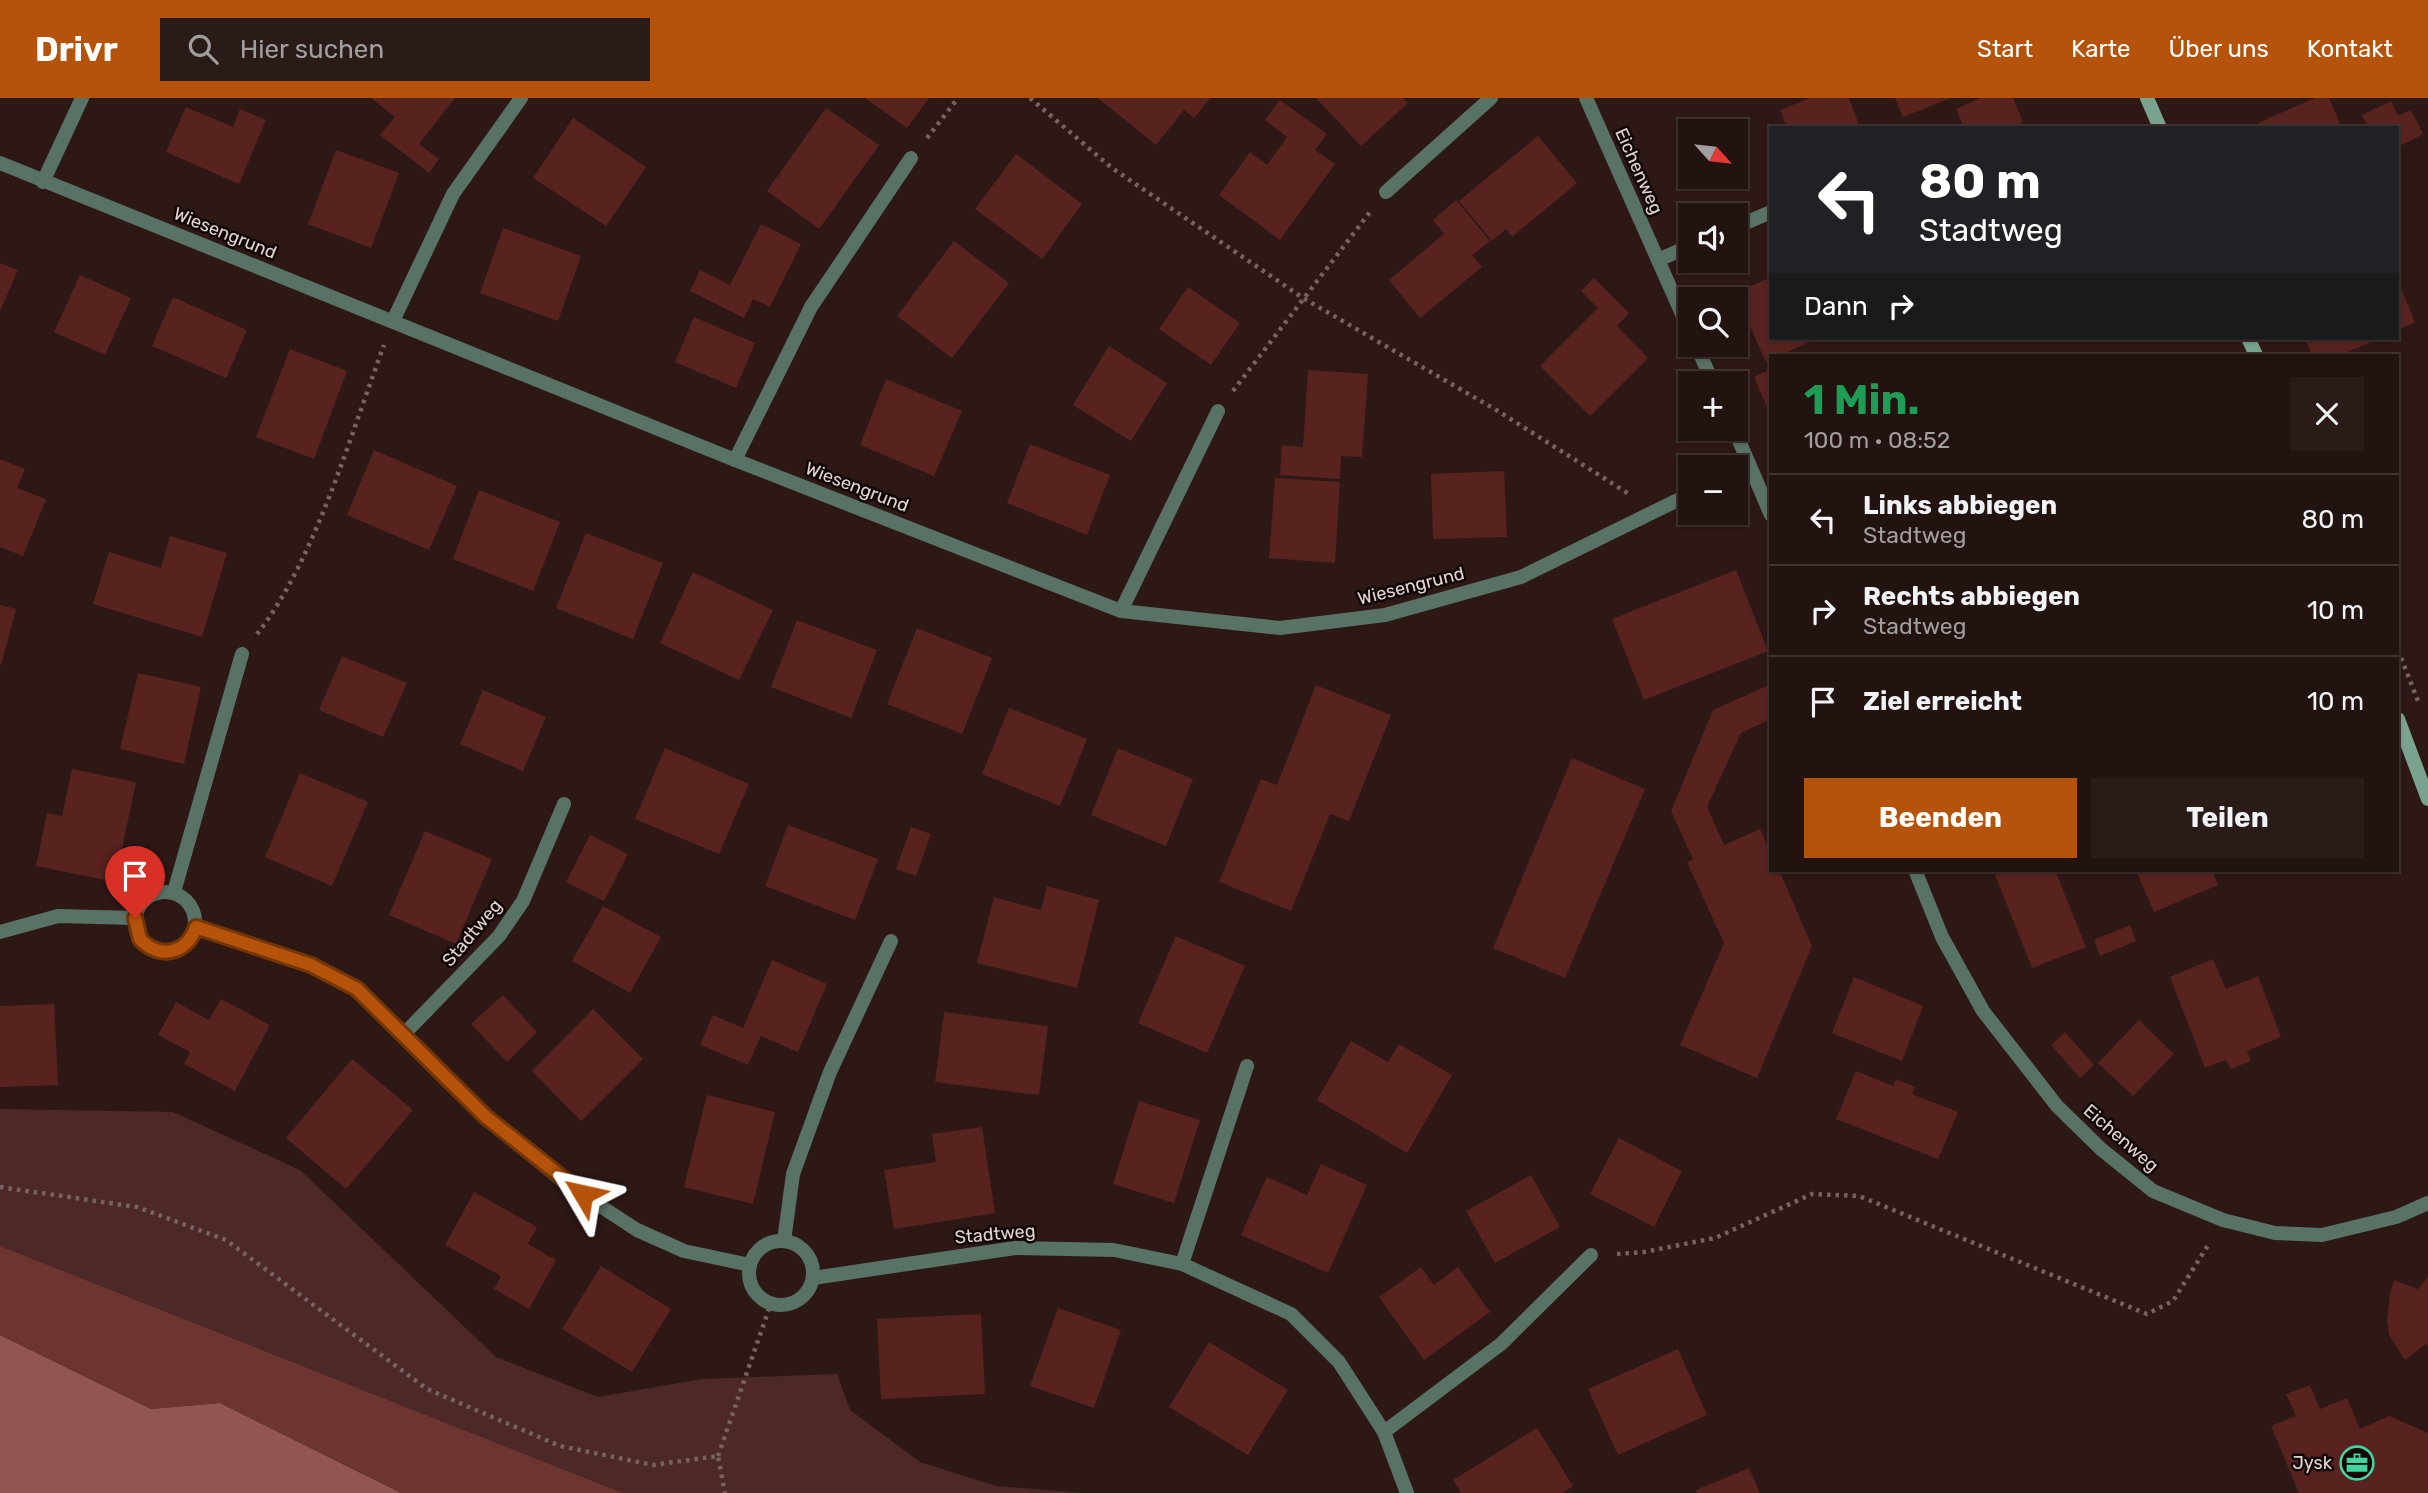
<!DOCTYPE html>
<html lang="de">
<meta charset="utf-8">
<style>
body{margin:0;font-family:Rubik,sans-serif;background:#2a1b19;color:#f1f3f6;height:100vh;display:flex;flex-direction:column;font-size:26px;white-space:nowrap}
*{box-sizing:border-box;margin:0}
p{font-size:23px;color:#a29e9f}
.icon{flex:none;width:38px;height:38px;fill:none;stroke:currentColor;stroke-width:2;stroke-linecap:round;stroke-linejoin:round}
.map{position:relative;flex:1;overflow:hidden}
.drawer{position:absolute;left:1769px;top:256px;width:630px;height:518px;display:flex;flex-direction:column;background:#221210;border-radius:0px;box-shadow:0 2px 5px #0004,0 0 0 2px #3f3230}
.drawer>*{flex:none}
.hud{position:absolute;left:1769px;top:28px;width:630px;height:214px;border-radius:0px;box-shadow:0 2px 5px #0004,0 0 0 2px #3f3230;background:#202124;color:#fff;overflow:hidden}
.needle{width:46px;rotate:117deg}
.controls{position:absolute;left:1678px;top:21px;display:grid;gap:14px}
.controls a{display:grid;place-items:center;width:70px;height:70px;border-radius:0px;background:#221210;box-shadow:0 2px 5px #0004,0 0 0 2px #3f3230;font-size:35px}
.pin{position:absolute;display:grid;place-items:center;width:60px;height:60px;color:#fff;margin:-72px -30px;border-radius:50% 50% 50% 0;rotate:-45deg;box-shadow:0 0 7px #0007}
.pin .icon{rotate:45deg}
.me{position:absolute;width:77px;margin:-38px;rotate:306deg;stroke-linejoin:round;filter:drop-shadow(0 0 5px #0008)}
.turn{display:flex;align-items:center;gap:24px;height:147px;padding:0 35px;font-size:32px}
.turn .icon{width:91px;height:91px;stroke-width:2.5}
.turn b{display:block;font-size:49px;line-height:60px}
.then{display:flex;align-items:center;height:66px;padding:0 35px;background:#0003;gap:14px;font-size:26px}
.round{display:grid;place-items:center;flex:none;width:74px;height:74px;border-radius:0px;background:#2a1b19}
.head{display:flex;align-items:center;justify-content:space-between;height:119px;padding:0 35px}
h1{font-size:42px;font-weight:700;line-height:52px;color:#1e9e55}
.button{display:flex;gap:14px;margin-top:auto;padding:14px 35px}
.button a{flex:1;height:80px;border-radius:0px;background:#b45309;color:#fff;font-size:28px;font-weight:700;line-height:80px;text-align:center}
.button a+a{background:#2a1b19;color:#f1f3f6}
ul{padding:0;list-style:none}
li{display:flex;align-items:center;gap:21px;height:91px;padding:0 35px;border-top:2px solid #3f3230}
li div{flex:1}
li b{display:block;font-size:26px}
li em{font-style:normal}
header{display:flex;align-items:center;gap:42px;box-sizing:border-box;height:98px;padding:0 35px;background:#b45309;color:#fff}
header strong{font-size:33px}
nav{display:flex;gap:38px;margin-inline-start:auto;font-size:24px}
.search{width:490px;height:63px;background:#2a1b19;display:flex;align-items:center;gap:18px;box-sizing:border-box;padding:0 24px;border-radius:0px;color:#a29e9f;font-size:26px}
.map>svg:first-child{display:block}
.green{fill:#4c2926}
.forest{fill:#6c3531}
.water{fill:#915651}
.building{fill:#58221f}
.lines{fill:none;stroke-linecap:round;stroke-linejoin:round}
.path{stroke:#766361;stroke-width:4.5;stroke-dasharray:3.5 5;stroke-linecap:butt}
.lane{stroke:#597266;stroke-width:14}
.street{stroke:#597266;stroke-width:14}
.secondary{stroke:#79a38f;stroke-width:14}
.route-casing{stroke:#753606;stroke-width:18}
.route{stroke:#b45309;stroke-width:12}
.labels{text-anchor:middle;stroke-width:5;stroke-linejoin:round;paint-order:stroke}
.street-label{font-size:18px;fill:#e3d4d2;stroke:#0f0605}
.poi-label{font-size:18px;fill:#e3d4d2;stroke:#0f0605;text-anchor:end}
</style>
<header>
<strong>Drivr</strong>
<div class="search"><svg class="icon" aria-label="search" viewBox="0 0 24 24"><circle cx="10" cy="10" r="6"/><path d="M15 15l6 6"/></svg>Hier suchen</div>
<nav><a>Start</a><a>Karte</a><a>Über uns</a><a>Kontakt</a></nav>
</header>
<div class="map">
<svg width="2428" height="1395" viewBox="0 0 2428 1395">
<rect width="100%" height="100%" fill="#2d1816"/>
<path class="green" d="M0 1011 173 1014 300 1072 496 1259 598 1299 702 1281 837 1276 850 1312 920 1364 996 1388 1083 1395H623L0 1148Z"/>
<path class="forest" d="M0 1148 623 1395H401L220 1305 151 1311 0 1237Z"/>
<path class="water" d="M0 1237 151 1311 220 1305 401 1395H0Z"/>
<g class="building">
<path d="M371 0H455L419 46 439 61 429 75 380 37 395 19Z"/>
<path d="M865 0H929L907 30Z"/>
<path d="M1098 0H1210L1194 20 1184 12 1156 47Z"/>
<path d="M1316 0H1403L1408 5 1361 48Z"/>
<path d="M1810 0H1849L1860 30H1787L1780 12Z"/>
<path d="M1895 0H1951L1903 19Z"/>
<path d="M1980 0H2013L2023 24 2010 30H1964L1956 11Z"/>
<path d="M2315 0H2329L2342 30H2260L2258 25Z"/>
<path d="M1280 2 1327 36 1315 52 1335 66 1280 142 1219 97 1250 54 1267 67 1287 39 1265 22Z"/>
<path d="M2391 3 2398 18 2411 12 2423 36 2398 49V30H2368L2362 17Z"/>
<path d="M186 9 233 29 240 11 266 22 239 86 166 54Z"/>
<path d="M826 10 879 47 819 131 767 93Z"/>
<path d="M573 20 646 69 606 128 533 80Z"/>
<path d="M1538 38 1577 85 1512 139 1506 131 1492 143 1459 103Z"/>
<path d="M336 52 399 75 371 150 308 126Z"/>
<path d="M1016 56 1082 106 1042 161 975 111Z"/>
<path d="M1456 102 1490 143 1472 157 1482 169 1420 220 1389 182 1444 136 1433 122Z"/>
<path d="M761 126 801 146 770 209 753 201 744 220 690 193 700 172 730 187Z"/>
<path d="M503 130 581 158 558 223 480 195Z"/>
<path d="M954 143 1009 185 952 260 897 218Z"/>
<path d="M0 165 18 172 0 213Z"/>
<path d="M80 177 131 200 105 257 54 234Z"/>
<path d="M1771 179V240H1819L1781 257H1771V262L1766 264 1735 195Z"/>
<path d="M1594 180 1629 215 1617 228 1648 260 1590 318 1540 268 1598 210 1581 193Z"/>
<path d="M2398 183 2415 224 2398 232Z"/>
<path d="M1188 189 1240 225 1211 267 1159 231Z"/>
<path d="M173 199 247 232 226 280 152 248Z"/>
<path d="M694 219 755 245 736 290 675 264Z"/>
<path d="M2305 240H2381L2340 257H2312Z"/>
<path d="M1109 248 1167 285 1131 343 1073 307Z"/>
<path d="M290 251 347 273 314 361 256 339Z"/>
<path d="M1771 271V305L1766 307 1754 279Z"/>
<path d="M1308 272 1368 276 1362 359 1341 358 1340 381 1280 377 1282 347 1303 349Z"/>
<path d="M886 281 962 313 934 378 860 347Z"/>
<path d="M1030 346 1110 377 1087 437 1007 405Z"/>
<path d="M374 352 457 388 429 452 347 417Z"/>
<path d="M0 361 25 371 17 390 46 401 23 458 0 449Z"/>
<path d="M1504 373 1507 439 1433 441 1431 376Z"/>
<path d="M1275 380 1340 384 1335 465 1269 460Z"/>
<path d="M479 392 560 424 533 493 453 461Z"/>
<path d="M586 435 663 465 633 541 556 510Z"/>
<path d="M170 438 227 455 202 539 93 506 109 454 161 470Z"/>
<path d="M1736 472 1768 553 1644 602 1612 521Z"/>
<path d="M693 474 773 512 739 582 660 545Z"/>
<path d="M0 507 16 511 1 567H0Z"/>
<path d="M797 522 877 552 851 620 771 589Z"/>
<path d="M917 530 992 560 962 636 887 606Z"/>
<path d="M342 558 407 585 383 639 319 612Z"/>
<path d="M138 575 201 589 184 666 120 651Z"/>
<path d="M1316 587 1391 617 1349 723 1330 716 1291 813 1219 784 1261 681 1277 687Z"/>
<path d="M1769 587 1771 621 1741 635 1707 709 1724 747 1760 731 1771 755V772H1779L1812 848 1757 980 1680 947 1724 845 1687 764 1693 761 1671 713 1713 612Z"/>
<path d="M483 592 546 619 523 673 460 646Z"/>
<path d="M1009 610 1087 641 1060 708 982 676Z"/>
<path d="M665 650 749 686 719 756 635 721Z"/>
<path d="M1118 650 1193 681 1166 748 1091 717Z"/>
<path d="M1572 660 1645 691 1565 880 1493 850Z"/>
<path d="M72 671 136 684 115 784 36 768 47 715 62 718Z"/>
<path d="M300 675 368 704 332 788 265 759Z"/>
<path d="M788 727 878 761 855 822 765 788Z"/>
<path d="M911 729 931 736 916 778 896 771Z"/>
<path d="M425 733 492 761 456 846 389 817Z"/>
<path d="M590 737 628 756 604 803 566 784Z"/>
<path d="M2009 772H2055L2086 849 2032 870 1995 777Z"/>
<path d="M2136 772H2212L2218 787 2154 814Z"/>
<path d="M1047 788 1099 802 1077 890 977 865 994 799 1041 812Z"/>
<path d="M603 808 661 839 630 895 572 863Z"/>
<path d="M2130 827 2136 843 2100 858 2094 842Z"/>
<path d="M1176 838 1245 868 1207 955 1138 925Z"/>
<path d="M2213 861 2226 891 2258 878 2281 939 2247 953 2251 963 2231 971 2226 962 2205 970 2170 879Z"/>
<path d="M772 862 827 886 798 954 761 938 748 967 700 947 713 917 743 930Z"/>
<path d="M1854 879 1923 908 1902 963 1832 935Z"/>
<path d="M503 897 537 934 507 964 471 926Z"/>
<path d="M221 901 270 927 235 993 184 966 190 954 158 937 176 904 209 922Z"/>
<path d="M54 906 58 987 0 989V908Z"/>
<path d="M593 911 643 961 581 1023 532 973Z"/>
<path d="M944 914 1048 928 1039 997 935 984Z"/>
<path d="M2139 922 2174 956 2133 998 2098 965Z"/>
<path d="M2065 934 2094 967 2080 980 2051 947Z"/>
<path d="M1351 943 1388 964 1399 946 1452 977 1407 1055 1317 1002Z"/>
<path d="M352 961 413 1012 346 1091 286 1040Z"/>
<path d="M1856 973 1893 988 1896 981 1915 989 1912 996 1958 1014 1938 1061 1836 1021Z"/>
<path d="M707 997 775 1014 753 1106 684 1089Z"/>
<path d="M1139 1003 1200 1022 1174 1105 1113 1086Z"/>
<path d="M982 1029 995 1115 894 1131 884 1072 936 1064 932 1036Z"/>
<path d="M1619 1040 1682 1073 1654 1129 1590 1096Z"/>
<path d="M1321 1066 1367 1087 1328 1175 1241 1137 1267 1079 1307 1097Z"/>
<path d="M1531 1077 1560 1129 1495 1165 1466 1113Z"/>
<path d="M474 1094 537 1129 528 1146 556 1162 529 1211 494 1191 501 1178 445 1147Z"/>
<path d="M601 1168 671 1211 632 1274 562 1231Z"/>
<path d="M1421 1169 1434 1187 1458 1169 1490 1214 1424 1262 1379 1199Z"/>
<path d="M2428 1179V1249L2426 1246 2405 1262 2389 1237 2387 1222 2390 1196 2394 1182 2418 1191Z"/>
<path d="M1058 1210 1121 1232 1094 1310 1030 1288Z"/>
<path d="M981 1216 985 1296 881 1301 877 1221Z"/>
<path d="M1209 1244 1288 1292 1248 1357 1169 1309Z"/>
<path d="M1678 1251 1707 1317 1618 1357 1588 1291Z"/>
<path d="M2310 1287 2320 1311 2347 1300 2360 1331 2389 1318 2428 1335V1395H2299L2271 1328 2296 1318 2286 1296Z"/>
<path d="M1537 1330 1573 1388 1563 1395H1461L1453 1382Z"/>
<path d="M1749 1370 1760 1395H1697L1696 1392Z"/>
</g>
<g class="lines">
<g class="path">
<path d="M1030 0 1112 70 1303 200 1498 313 1629 396"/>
<path d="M927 40 958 0"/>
<path d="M1233 293 1370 114"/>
<path d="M257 536C315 463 351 335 384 247"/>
<path d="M2398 552 2418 603"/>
<path d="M0 1089 137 1109 226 1142 427 1291 560 1348 653 1367 718 1358 725 1395"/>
<path d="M1617 1156 1644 1154 1715 1140 1812 1096 1859 1098 2147 1216 2173 1203 2210 1144"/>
<path d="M718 1358 771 1205"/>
</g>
<g class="lane">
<path d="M1736 129 1771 114"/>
<path d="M1658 162 1690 148"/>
</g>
<g class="street">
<path d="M1586 0 1690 234"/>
<path d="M0 65 735 362 1121 513 1280 530 1385 517 1521 479 1690 396"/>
<path d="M43 84 82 0"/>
<path d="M1386 94 1491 0"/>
<path d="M393 223 453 96 521 0"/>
<path d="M1696 247 1713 285"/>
<path d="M1734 331 1771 417"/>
<path d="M735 362 811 209 911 60"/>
<path d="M1736 373 1749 366"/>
<path d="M1121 513 1218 313"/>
<path d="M1915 772 1942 839 1983 913 2057 1008 2101 1051 2153 1093 2223 1122 2275 1135 2322 1137 2396 1119 2428 1105"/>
<circle cx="165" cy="824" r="30"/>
<path d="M174 794 242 556"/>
<path d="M196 829 311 867 357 891 486 1019 565 1085 637 1132 684 1153 750 1167"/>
<path d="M0 834 58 818 135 820"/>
<path d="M405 935 499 838 523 803 564 706"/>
<path d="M784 1143 793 1076 830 974 891 843"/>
<circle cx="781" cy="1175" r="32"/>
<path d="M1182 1166 1247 968"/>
<path d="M813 1180 1015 1150 1114 1152 1182 1166 1291 1216 1339 1264 1384 1334 1407 1395"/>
<path d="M1384 1334 1501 1246 1591 1157"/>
</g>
<g class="secondary">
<path d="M2147 0 2160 30"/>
<path d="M2248 240 2256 257"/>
<path d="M2398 621 2428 701"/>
</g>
</g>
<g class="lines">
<defs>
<path id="route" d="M135 820 140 841C159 862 187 856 196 829L311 867 357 891 486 1019 583 1096"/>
</defs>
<use href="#route" class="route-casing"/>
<use href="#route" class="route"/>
</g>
<defs>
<symbol id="office-ring" viewBox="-11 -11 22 22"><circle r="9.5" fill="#0f0605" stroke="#45d49f" stroke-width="1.5"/><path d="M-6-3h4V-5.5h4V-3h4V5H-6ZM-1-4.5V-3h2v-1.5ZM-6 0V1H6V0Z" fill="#45d49f"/></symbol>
</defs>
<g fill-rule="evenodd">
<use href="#office-ring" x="2338" y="1346" width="38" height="38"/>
</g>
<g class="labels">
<g class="street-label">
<text transform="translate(1639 73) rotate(66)" y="6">Eichenweg</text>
<text transform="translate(225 135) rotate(22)" y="6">Wiesengrund</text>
<text transform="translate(857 389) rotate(21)" y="6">Wiesengrund</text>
<text transform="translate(1411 488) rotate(-14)" y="6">Wiesengrund</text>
<text transform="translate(472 835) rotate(-50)" y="6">Stadtweg</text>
<text transform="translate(2121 1040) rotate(41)" y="6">Eichenweg</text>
<text transform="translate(995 1136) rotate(-5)" y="6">Stadtweg</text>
</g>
<g class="poi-label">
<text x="2332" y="1371">Jysk</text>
</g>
</g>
</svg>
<div class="controls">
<a><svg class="needle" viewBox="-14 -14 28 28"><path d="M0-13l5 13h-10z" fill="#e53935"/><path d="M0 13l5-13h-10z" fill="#a29e9f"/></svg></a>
<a><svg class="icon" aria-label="sound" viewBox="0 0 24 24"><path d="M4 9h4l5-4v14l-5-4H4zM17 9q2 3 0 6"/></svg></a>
<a><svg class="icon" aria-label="search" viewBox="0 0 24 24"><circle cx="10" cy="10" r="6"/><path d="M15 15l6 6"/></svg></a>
<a>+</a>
<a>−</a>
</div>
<div class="pin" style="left:135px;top:820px;background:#d93025"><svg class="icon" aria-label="arrive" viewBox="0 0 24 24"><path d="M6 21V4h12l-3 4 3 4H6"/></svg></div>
<svg class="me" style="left:583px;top:1096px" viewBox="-20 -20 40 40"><path d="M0-17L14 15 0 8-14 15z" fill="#b45309" stroke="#fff" stroke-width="4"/></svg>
<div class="hud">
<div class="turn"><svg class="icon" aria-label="left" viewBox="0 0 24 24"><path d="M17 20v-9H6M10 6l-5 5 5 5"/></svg><div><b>80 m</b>Stadtweg</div></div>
<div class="then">Dann<svg class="icon" aria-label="right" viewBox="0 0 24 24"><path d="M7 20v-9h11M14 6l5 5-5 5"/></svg></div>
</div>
<section class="drawer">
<div class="head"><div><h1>1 Min.</h1><p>100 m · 08:52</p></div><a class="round"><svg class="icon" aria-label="close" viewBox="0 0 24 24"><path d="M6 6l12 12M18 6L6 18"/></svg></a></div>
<ul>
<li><svg class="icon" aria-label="left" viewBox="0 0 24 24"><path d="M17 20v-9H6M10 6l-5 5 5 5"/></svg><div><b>Links abbiegen</b><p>Stadtweg</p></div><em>80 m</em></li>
<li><svg class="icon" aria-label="right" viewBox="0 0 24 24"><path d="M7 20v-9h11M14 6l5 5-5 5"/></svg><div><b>Rechts abbiegen</b><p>Stadtweg</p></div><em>10 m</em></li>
<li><svg class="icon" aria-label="arrive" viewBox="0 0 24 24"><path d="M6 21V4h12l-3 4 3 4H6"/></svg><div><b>Ziel erreicht</b></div><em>10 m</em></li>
</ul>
<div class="button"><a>Beenden</a><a>Teilen</a></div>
</section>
</div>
